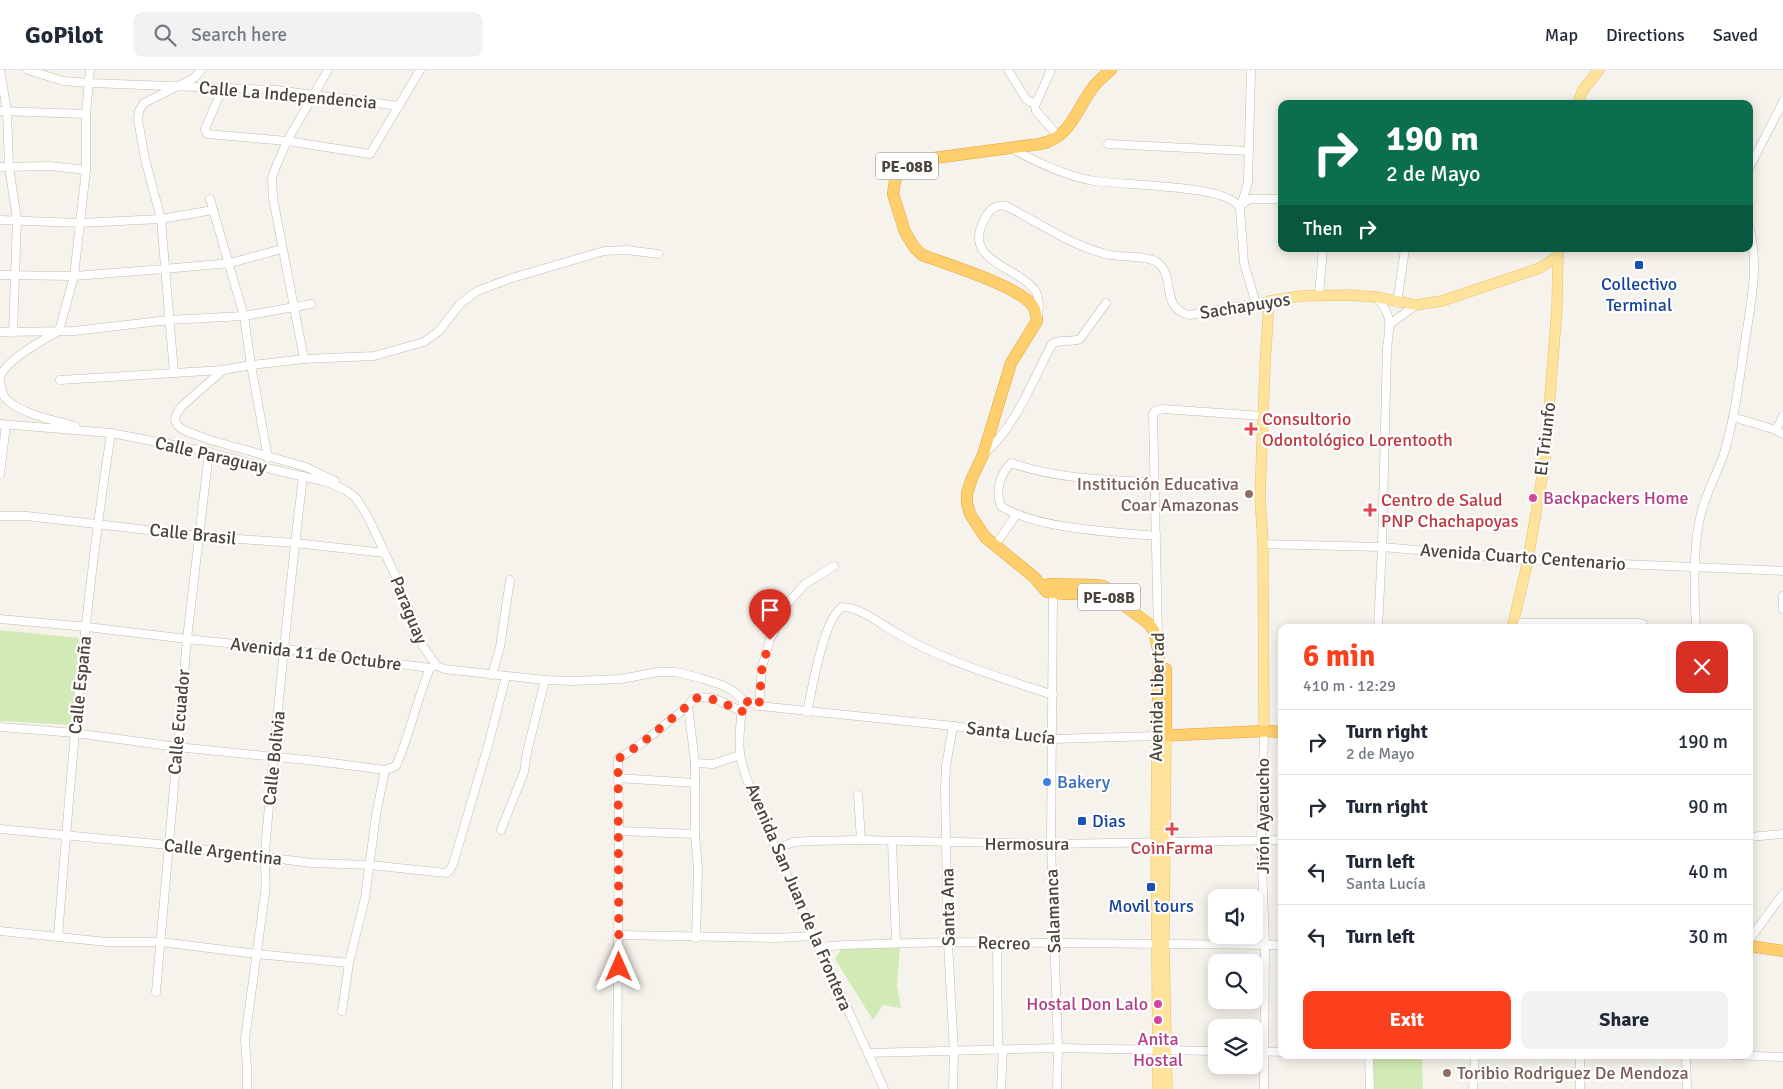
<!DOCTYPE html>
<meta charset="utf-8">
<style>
body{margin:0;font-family:Signika,sans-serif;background:#f2f2f3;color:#1f2937;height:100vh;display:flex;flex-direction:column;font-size:19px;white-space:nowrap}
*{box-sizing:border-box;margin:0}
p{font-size:16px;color:#747a83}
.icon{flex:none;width:28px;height:28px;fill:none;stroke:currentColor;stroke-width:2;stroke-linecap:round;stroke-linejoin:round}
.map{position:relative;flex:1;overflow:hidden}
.sheet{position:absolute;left:1278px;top:554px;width:475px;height:435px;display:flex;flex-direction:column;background:#fff;border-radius:10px;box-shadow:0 2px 12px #0003}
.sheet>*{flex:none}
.top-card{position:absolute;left:1278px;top:30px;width:475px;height:152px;border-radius:10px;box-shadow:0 2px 12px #0003;background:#0b6e4f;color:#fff;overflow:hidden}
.fabs{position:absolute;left:1208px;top:819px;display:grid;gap:10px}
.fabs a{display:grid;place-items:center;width:55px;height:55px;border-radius:10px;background:#fff;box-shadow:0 2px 12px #0003;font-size:25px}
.pin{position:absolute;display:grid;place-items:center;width:42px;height:42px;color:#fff;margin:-51px -21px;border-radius:50% 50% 50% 0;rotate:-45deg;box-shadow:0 0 5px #0007}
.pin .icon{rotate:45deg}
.me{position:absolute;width:55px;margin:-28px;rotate:0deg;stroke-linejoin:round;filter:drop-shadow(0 0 4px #0008)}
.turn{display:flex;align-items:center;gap:18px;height:105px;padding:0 25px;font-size:22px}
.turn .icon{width:65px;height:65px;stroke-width:2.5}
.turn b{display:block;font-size:35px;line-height:42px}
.then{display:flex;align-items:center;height:48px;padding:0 25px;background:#0003;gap:10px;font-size:19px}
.round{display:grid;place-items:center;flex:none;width:52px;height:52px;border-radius:10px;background:#f2f2f3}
.overview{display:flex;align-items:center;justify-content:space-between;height:85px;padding:0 25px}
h1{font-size:30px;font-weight:700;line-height:38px;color:#fc3f1d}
.button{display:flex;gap:10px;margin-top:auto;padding:10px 25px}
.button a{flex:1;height:58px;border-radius:10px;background:#fc3f1d;color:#fff;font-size:20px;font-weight:700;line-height:58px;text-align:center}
.button a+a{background:#f2f2f3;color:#1f2937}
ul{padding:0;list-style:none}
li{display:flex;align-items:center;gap:15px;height:65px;padding:0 25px;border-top:1px solid #e0e1e3}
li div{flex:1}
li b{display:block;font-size:19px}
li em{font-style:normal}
header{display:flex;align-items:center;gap:30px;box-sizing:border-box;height:70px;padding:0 25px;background:#fff;border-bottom:1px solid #e0e1e3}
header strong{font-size:24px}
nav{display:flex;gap:28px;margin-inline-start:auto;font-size:18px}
.search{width:350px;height:45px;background:#f2f2f3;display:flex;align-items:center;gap:12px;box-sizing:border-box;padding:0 18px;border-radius:10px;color:#747a83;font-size:19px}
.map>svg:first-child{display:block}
.green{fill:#d2eab5}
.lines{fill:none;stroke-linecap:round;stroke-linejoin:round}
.minor-casing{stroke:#c2bbae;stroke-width:9}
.major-casing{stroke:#e6c16a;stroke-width:11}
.highway-casing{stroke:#e0a43c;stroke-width:12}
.minor{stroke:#fff;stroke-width:8}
.major{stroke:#ffe39c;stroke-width:10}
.highway{stroke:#ffcf6e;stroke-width:11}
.route{stroke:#fc3f1d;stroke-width:9;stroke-dasharray:0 16.2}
.transit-dot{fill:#1a4fb4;stroke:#fff;stroke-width:2}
.health-dot{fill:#e0444e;stroke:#fff;stroke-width:2}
.education-dot{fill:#8d6e63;stroke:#fff;stroke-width:2}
.hotel-dot{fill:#d1479c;stroke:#fff;stroke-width:2}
.shop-dot{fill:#3f7fe0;stroke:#fff;stroke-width:2}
.labels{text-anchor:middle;stroke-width:4.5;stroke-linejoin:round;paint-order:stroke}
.shield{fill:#fff;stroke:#817c74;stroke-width:1}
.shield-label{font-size:16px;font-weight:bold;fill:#4b4439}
.street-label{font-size:18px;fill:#4b4439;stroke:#fff}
.transit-label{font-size:18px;fill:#164399;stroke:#fff}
.health-label{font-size:18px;fill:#be3a42;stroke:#fff;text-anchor:start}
.education-label{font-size:18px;fill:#785e54;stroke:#fff;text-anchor:end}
.hotel-label{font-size:18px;fill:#b23c85;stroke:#fff;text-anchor:start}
.shop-label{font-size:18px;fill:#366cbe;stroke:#fff;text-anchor:start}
</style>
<header>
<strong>GoPilot</strong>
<div class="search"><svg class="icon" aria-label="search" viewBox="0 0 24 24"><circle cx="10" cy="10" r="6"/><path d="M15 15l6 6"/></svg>Search here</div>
<nav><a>Map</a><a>Directions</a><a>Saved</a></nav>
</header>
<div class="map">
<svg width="1783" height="1019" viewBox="0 0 1783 1019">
<rect width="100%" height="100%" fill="#f6f3ec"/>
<g class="green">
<path d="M0 560 79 568 71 655 0 651Z"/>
<path d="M844 874 900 877 897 916 901 938 883 935 873 950 835 889Z"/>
<path d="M1372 985 1422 986 1423 1019H1372Z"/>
</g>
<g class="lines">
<defs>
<g id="minor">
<path d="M0 0 7 41 9 97 17 149 13 263"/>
<path d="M28 0 63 11 90 13 276 20 399 36"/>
<path d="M1008 0 1026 29 1030 32H1035"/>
<path d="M1051 0 1035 36 1036 41 1059 67"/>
<path d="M223 17 205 59 207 64 287 71 370 84 420 0"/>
<path d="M0 41 86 44"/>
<path d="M1108 74 1249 81"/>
<path d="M1011 78C1036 92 1061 104 1089 110 1113 116 1233 113 1240 139L1244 193 1256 234"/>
<path d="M0 97 50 96 86 100"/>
<path d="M1749 98 1783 32"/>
<path d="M210 129 244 246 251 295 268 388"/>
<path d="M1242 133 1248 112 1251 0"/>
<path d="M1241 135 1250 129H1281"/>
<path d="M0 150 80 153 161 149 213 140"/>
<path d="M0 205 74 206 164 199 230 193 282 179"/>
<path d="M1319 225 1323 179"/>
<path d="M1376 227C1393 245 1390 255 1387 278L1382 477 1378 558"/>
<path d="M1397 233 1405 179"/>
<path d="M1038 245C1039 237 1040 230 1036 222 1019 195 957 192 987 145 991 138 998 134 1006 136 1038 152 1070 175 1106 184 1120 188 1142 185 1155 191 1178 204 1158 237 1189 245L1269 231"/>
<path d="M1390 254 1416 235"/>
<path d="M0 262 74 261 169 250 244 246 311 234"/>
<path d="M304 289 273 128 272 108 277 94 287 71 328 0"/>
<path d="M223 300 182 336 177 343 175 349 177 355 183 360 210 370 306 397 335 411"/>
<path d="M174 303 161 149 145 89 138 50 139 41 144 33 194 8 201 0"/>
<path d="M0 308C3 292 44 269 59 261L74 206 86 100V44L90 0"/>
<path d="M60 310 223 300 251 295 304 289 374 286 424 272 439 261 461 233 477 221 509 209 604 181 627 180 658 184"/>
<path d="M0 312C1 318 2 325 7 330 22 344 56 351 75 356"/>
<path d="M1733 347 1776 360 1783 364"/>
<path d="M0 354 111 363 209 382 271 399 327 412 345 420 356 428 368 447 396 507 423 576 436 595 444 599 545 610 572 611 621 609 658 602H676L700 608 722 615 733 621 743 630"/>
<path d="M1776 360 1783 346"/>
<path d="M984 384C1017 355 1032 311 1052 274 1061 268 1070 273 1080 269L1106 233"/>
<path d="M0 404 6 355"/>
<path d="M1154 412C1106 410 1057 409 1011 393 1000 404 995 422 1001 436 1036 459 1113 462 1156 466"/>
<path d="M0 446H27L199 466 295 473 385 483"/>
<path d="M996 474 1016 445"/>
<path d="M1263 474 1382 477 1528 490 1783 501"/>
<path d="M1051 519 1053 522 1051 774 1058 978 1057 1019"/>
<path d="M1783 526V539"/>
<path d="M0 549 87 557 187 569 285 579 430 598 435 596"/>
<path d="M1514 558V553H1638L1643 554 1644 558"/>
<path d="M1696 558C1694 527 1693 477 1700 448 1705 423 1718 404 1725 380 1736 342 1740 304 1746 265 1752 228 1759 192 1749 156"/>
<path d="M1158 565 1153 344 1155 341 1163 339 1263 346"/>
<path d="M492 605 500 577 510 510"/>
<path d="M743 630C741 648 738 666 740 683 742 703 759 739 767 758 802 847 846 932 884 1019"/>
<path d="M743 630 759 636 953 656 1053 669 1157 666"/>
<path d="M759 636 762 597 770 570 787 534 805 514 834 496"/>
<path d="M807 642C812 620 823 550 842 537 859 537 878 552 893 561 942 591 999 607 1053 625"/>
<path d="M953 656 946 696 945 718 948 872 954 982 953 1019"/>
<path d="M0 657 75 663 177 677 317 691 385 700 396 696C410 664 417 629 430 598"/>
<path d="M695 693 713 694 740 685"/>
<path d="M618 708 695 713"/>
<path d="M858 725 861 770"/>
<path d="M0 759 168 775 312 793 370 795 446 803 450 800 453 794 488 676 506 606"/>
<path d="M501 760 524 702 527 682 545 610"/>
<path d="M619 761 695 764V693L688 636 693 629C710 623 727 634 742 642"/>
<path d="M695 764 698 799 696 868"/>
<path d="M1749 767 1783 764"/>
<path d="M892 771 896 873"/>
<path d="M775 779 794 772 811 771 861 770 1051 774 1281 770"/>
<path d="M0 861 107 872H161L257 884 349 893"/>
<path d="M619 865 777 868 813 866"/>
<path d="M58 867C71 699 85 530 111 363"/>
<path d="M1749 870 1783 824"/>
<path d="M997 872 998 973V976L1003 980 1001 1019"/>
<path d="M818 877 844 875 948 872 1281 875"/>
<path d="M156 922 187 569 209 382"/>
<path d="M342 941 349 893 365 828 376 745 385 700"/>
<path d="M1254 981 1281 982"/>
<path d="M868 983 1058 978 1216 981"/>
<path d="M1369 985 1370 1019"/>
<path d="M1580 985V1019"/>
<path d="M1686 985 1687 1019"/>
<path d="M1733 985 1783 987"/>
<path d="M247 1019V998L245 969 265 823C267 809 264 795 265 781 276 656 288 530 303 406"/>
<path d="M617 1019 619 744 618 689 642 673 688 636"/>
<path d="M1264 1019 1265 875 1261 770 1264 661"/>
<path d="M1473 1019 1475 985"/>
</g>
<g id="major">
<path d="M1577 34 1583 20 1599 0"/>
<path d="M1512 558 1528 490 1545 389 1557 238 1558 182"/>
<path d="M1264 661 1263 474 1260 427 1265 296 1269 231 1301 226 1349 225 1376 227 1416 235 1442 231 1540 198 1558 186"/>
<path d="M1166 665 1164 873 1167 1019"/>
<path d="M1157 666 1156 773 1158 1019"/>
</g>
<g id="highway">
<path d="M1111 0C1105 5 1099 10 1094 16 1076 39 1071 68 1040 74L919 90 899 102 895 111 893 124 905 162 914 177 922 185C947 194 1020 217 1033 236 1036 241 1036 246 1037 251L1011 293 983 385 972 408 967 423V433L970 444 985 467 1034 507 1047 522 1066 524 1095 523 1106 525 1121 533 1149 554 1154 561 1159 584 1157 666 1264 661 1281 662"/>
<path d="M1044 516 1049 514 1095 515 1103 516 1117 524"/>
<path d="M1166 665V599"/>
<path d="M1749 876 1783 881"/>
</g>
</defs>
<use href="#minor" class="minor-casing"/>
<use href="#major" class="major-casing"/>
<use href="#highway" class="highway-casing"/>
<use href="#minor" class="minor"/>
<use href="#major" class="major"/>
<use href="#highway" class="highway"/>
</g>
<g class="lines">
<path class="route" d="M619 897 618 689 642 673 697 628 717 630 742 642 743 630 759 636 762 597 770 570"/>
</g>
<g class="transit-dot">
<rect x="1634" y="190" width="10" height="10" rx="2.5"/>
<rect x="1077" y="746" width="10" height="10" rx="2.5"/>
<rect x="1146" y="812" width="10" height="10" rx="2.5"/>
</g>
<g class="health-dot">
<path d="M1248.5 351.5h5v5h5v5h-5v5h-5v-5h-5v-5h5z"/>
<path d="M1367.5 432.5h5v5h5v5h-5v5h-5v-5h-5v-5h5z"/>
<path d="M1169.5 751.5h5v5h5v5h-5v5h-5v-5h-5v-5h5z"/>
</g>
<g class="education-dot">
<circle cx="1249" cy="424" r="5"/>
<circle cx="1447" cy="1003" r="5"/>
</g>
<g class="hotel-dot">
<circle cx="1533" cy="428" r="5"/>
<circle cx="1158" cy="934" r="5"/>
<circle cx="1158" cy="950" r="5"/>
</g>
<circle class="shop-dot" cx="1047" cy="712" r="5"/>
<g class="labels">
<g class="shield">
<rect x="876" y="82.5" width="62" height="27" rx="4"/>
<rect x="1078" y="513.5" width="62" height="27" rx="4"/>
</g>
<g class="shield-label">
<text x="907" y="102">PE-08B</text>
<text x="1109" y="533">PE-08B</text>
</g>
<g class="street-label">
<text transform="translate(288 25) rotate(5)" y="6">Calle La Independencia</text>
<text transform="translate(1245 236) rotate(-9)" y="6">Sachapuyos</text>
<text transform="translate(1545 369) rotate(-83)" y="6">El Triunfo</text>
<text transform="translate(211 385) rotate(13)" y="6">Calle Paraguay</text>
<text transform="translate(193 464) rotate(6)" y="6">Calle Brasil</text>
<text transform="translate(1523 487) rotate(4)" y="6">Avenida Cuarto Centenario</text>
<text transform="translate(409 540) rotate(68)" y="6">Paraguay</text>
<text transform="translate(316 584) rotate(7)" y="6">Avenida 11 de Octubre</text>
<text transform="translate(80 615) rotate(-84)" y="6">Calle España</text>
<text transform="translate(1157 627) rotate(-89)" y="6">Avenida Libertad</text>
<text transform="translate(179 652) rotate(-85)" y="6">Calle Ecuador</text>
<text transform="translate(1011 663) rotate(7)" y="6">Santa Lucía</text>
<text transform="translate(274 688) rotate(-84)" y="6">Calle Bolivia</text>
<text transform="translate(1263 746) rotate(-90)" y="6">Jirón Ayacucho</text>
<text x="1027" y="780">Hermosura</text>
<text transform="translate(223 782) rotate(7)" y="6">Calle Argentina</text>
<text transform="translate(799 827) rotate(67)" y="6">Avenida San Juan de la Frontera</text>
<text transform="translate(948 837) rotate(-91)" y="6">Santa Ana</text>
<text transform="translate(1053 841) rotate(-92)" y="6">Salamanca</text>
<text transform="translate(1004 873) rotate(1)" y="6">Recreo</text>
</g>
<g class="transit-label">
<text x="1639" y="220">Collectivo<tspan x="1639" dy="21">Terminal</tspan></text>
<text x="1092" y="757" text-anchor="start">Dias</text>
<text x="1151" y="842">Movil tours</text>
</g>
<g class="health-label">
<text x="1262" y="355">Consultorio<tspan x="1262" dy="21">Odontológico Lorentooth</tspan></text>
<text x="1381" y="436">Centro de Salud<tspan x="1381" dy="21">PNP Chachapoyas</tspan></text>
<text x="1172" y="784" text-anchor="middle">CoinFarma</text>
</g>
<g class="education-label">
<text x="1239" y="420">Institución Educativa<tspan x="1239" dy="21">Coar Amazonas</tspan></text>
<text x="1457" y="1009" text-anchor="start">Toribio Rodriguez De Mendoza</text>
</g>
<g class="hotel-label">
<text x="1543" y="434">Backpackers Home</text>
<text x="1148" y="940" text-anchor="end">Hostal Don Lalo</text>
<text x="1158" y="975" text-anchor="middle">Anita<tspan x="1158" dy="21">Hostal</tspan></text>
</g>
<g class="shop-label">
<text x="1057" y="718">Bakery</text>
</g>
</g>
</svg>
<div class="fabs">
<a><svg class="icon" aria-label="sound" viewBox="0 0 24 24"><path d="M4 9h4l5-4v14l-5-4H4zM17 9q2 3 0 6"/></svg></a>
<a><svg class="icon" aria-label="search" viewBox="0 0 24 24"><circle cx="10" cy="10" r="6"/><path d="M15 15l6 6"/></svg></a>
<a><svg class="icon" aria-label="layers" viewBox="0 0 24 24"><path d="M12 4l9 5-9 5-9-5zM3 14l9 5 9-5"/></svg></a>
</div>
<div class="pin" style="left:770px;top:570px;background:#d93025"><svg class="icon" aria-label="arrive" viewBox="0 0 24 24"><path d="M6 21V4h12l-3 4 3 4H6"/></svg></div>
<svg class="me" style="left:619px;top:897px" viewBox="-20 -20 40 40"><path d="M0-17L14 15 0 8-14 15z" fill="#fc3f1d" stroke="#fff" stroke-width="4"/></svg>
<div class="top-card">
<div class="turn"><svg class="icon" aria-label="right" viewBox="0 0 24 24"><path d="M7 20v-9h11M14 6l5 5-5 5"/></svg><div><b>190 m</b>2 de Mayo</div></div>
<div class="then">Then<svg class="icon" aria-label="right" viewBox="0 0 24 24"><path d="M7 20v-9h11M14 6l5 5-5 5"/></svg></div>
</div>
<section class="sheet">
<div class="overview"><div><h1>6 min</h1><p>410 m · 12:29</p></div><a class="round" style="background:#d93025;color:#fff"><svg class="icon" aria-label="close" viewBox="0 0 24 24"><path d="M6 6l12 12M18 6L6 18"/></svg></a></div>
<ul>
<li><svg class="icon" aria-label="right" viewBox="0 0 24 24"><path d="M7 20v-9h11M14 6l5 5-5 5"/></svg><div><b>Turn right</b><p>2 de Mayo</p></div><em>190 m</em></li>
<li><svg class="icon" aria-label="right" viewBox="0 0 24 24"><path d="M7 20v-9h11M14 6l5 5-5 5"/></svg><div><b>Turn right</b></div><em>90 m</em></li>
<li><svg class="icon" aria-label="left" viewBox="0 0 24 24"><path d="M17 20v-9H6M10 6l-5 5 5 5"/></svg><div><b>Turn left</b><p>Santa Lucía</p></div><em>40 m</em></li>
<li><svg class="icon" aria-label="left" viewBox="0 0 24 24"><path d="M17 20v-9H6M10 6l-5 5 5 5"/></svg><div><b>Turn left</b></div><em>30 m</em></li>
</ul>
<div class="button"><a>Exit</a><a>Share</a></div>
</section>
</div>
